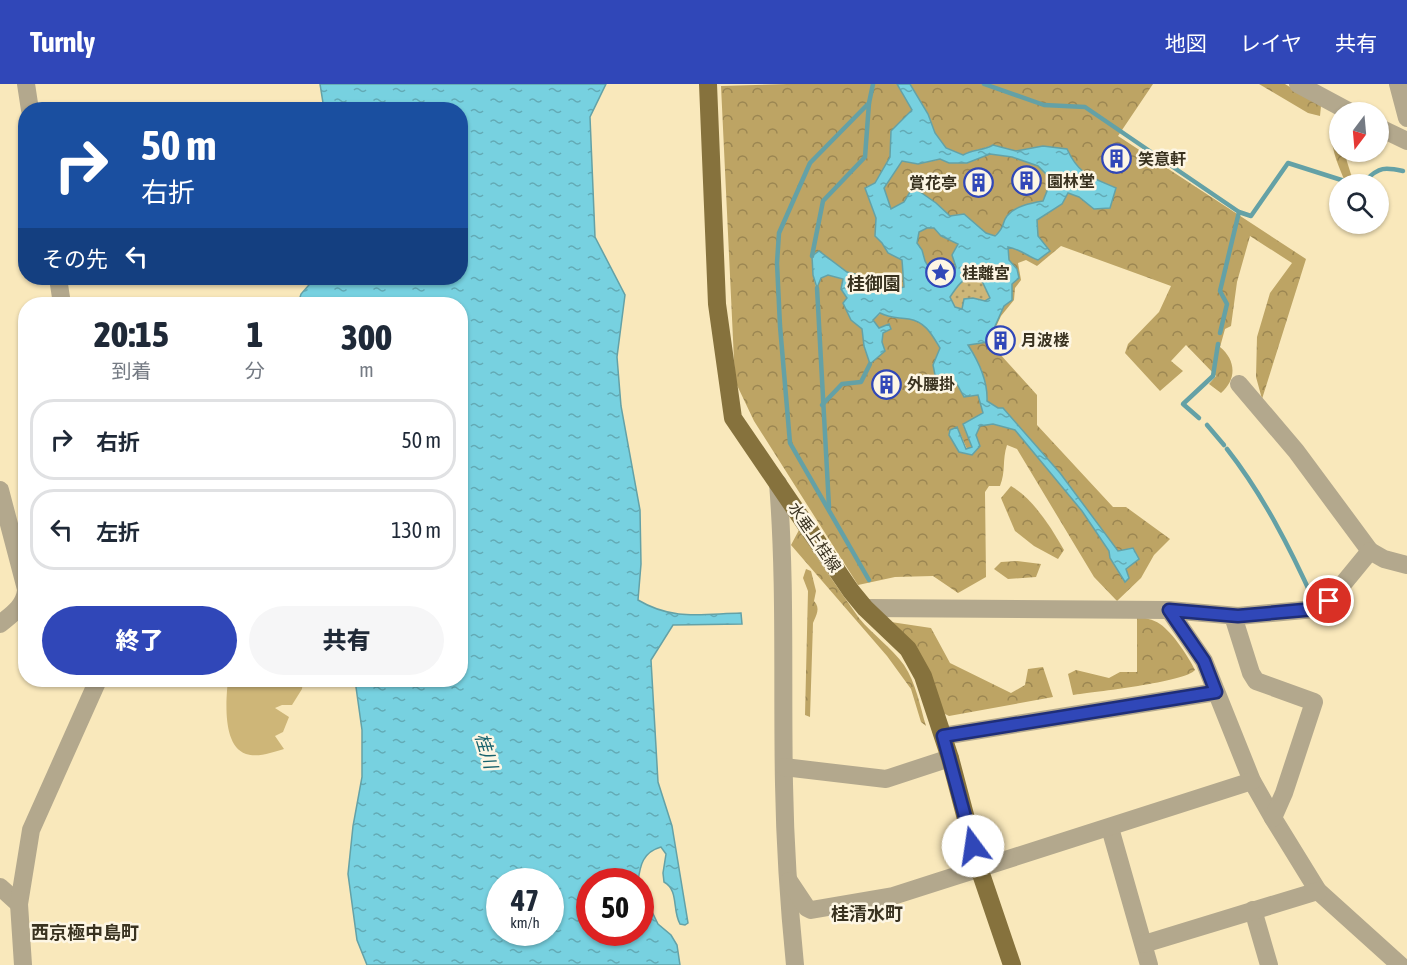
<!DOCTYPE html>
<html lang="ja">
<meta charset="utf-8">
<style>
body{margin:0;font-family:"Asap Condensed","Noto Sans JP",sans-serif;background:#f6f6f7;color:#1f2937;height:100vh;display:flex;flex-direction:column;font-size:22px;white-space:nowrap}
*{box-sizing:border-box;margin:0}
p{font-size:20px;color:#747a83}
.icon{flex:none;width:33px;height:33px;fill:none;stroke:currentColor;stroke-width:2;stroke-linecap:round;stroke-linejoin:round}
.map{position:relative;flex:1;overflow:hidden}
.sheet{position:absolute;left:18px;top:213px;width:450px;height:390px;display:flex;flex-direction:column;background:#fff;border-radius:24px;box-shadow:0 2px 4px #0004}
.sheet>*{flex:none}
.hud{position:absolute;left:18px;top:18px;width:450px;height:183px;border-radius:24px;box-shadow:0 2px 4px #0004;background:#1a4fa0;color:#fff;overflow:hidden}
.needle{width:39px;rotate:196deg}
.controls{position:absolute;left:1329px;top:18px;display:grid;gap:12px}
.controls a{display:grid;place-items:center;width:60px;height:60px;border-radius:50%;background:#fff;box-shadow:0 2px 4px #0004;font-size:30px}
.speed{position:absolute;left:486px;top:784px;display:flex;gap:12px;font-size:30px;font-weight:700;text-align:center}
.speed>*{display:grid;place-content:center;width:78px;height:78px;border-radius:50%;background:#fff;box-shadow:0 2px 4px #0004;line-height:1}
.speed small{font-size:15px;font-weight:400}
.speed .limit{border:9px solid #d22;background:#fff;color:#111}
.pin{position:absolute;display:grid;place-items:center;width:51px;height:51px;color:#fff;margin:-26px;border:3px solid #fff;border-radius:50%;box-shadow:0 2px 6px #0007}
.me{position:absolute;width:66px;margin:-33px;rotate:346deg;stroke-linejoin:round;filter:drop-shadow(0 0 4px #0008)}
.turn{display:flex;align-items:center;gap:21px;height:126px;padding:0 24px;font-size:27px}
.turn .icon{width:78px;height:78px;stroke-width:2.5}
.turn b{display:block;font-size:42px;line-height:51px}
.then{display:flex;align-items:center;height:57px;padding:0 24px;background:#0003;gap:12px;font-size:22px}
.eta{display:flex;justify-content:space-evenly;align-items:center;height:102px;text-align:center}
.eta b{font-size:36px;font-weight:800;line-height:42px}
.button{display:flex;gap:12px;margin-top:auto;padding:12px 24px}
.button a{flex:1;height:69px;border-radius:36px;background:#3047b8;color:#fff;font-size:24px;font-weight:800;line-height:69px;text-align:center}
.button a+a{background:#f6f6f7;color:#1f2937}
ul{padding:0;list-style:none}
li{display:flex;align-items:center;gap:18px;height:81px;margin:0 12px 9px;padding:0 12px;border:3px solid #e0e1e3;border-radius:24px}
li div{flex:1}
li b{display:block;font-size:22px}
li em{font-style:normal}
header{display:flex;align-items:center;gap:36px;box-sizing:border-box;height:84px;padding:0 30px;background:#3047b8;color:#fff}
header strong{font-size:28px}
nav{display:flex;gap:33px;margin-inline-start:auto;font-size:21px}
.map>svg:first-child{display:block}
.grass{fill:#ceb678}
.forest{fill:url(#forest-crowns)}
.garden{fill:url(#garden-dots)}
.water{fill:url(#water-ripples);stroke:#64a1a6;stroke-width:1.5;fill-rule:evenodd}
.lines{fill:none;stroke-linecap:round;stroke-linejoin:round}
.stream{stroke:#64a1a6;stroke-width:4.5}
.minor{stroke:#b3a88d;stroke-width:18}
.major{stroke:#86723d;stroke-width:18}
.route-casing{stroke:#1f2e78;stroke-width:15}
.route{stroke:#3047b8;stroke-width:10}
.labels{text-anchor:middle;stroke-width:5;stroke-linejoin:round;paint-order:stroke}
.poi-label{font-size:16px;font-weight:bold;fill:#393220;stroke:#fdf6e4;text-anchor:start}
.street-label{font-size:16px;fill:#393220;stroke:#fdf6e4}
.neighbourhood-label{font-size:18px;font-weight:bold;fill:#393220;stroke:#fdf6e4}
.water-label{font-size:18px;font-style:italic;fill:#16616c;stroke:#fdf6e4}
</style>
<header>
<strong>Turnly</strong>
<nav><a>地図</a><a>レイヤ</a><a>共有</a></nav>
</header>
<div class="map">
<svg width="1407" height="881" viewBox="0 0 1407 881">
<defs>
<pattern id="forest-crowns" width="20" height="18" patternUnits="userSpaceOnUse" patternTransform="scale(1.5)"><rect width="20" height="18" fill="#bda464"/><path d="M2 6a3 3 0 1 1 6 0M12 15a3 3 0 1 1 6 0" fill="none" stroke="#9b8652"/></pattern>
<pattern id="garden-dots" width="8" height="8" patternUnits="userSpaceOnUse" patternTransform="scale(1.5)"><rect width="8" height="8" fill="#ceb678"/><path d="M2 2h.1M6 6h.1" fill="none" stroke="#a89562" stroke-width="1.8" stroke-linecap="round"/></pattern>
<pattern id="water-ripples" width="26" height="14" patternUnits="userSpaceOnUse" patternTransform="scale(1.5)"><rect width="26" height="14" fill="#77d1e0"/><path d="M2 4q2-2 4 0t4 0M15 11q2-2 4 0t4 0" fill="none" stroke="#63aab5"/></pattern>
</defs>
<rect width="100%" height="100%" fill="#f9e8bb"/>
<path class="grass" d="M228 596H303L302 605 292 621H282L275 624 289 633 283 648 275 652 284 665C273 668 258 674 246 670 222 662 226 615 228 596Z"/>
<g class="forest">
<path d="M787 0H897L912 26 891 47 890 73 875 99 865 104 876 134 875 152C887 163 885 168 902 176L904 203C883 209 871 212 858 191L847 188 819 168 812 172 813 191 816 203 821 194 828 191 843 195 841 204 847 214 843 219 851 236 862 245 864 262 870 279 885 267 882 258 883 249 891 245 889 240 879 244 873 236 881 229C891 235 898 233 909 235 926 238 933 251 940 264L933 281 935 291 957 300 964 313 978 311 983 329 963 341 972 363 967 365 957 343 950 346 949 351 959 367 972 371 980 362 976 351 980 342 993 340 1015 346 1082 427 1109 467 1110 474 1125 498 1129 494 1126 485 1139 475 1133 464 1118 468 1060 389 1003 324H998L987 317C988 297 979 277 968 261L988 258 1004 222 1012 216V200L1019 193 1017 185 1009 176 1008 163C1020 165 1027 172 1038 176L1050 167 1038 152 1036 137 1062 120 1068 109 1079 113 1094 125 1110 124 1115 104C1091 93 1079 91 1067 65L1043 62 1016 67 993 61C983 66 973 65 963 71L946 64 935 49 928 30 910 0H1153L1118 52 1306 175 1262 315 1256 293 1257 253 1270 209 1292 179 1250 152 1237 198 1231 242 1225 245 1220 263C1236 276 1237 295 1221 309L1209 300 1216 292 1186 261 1171 277 1183 287 1160 307 1125 269 1128 260 1159 228 1171 202 1061 162 1037 182 1026 176 1018 179 1021 196 1015 204 1014 216 1001 232 989 258 1037 311V341L1113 423H1126L1170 455 1154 471 1141 494 1117 517 1094 493 1017 365 1007 361C1002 376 1006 387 1000 402H989L985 408 986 493 958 509 933 492 895 493 858 501 754 337 735 297 721 2Z"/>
<path d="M1259 0H1285L1321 22 1320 32 1308 29Z"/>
<path d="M1338 48 1340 68H1344L1354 100H1346C1340 85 1331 67 1332 51Z"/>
<path d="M990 70 1012 73 1038 82 1048 92 1047 107 1043 117 1032 119 994 152 986 149 964 130 950 132 936 119 913 104 904 118 891 126 884 104 902 77 918 80 941 75 949 79H967Z"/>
<path d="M927 144H934L941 152 958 160C953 167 953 175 956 183L953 191 944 199 935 194 925 177 922 166 917 159 919 148Z"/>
<path d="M1011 402C1035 417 1050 442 1064 466L1058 475 1034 462 1015 447 1001 414Z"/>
<path d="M799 446C818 475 838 505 859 534 873 551 891 563 904 581 916 599 920 622 926 642L921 638 911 605 887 572 791 461Z"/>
<path d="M1017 477 1041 480 1036 493 1008 495 994 485 1001 478Z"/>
<path d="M806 485 811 487 816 507 814 517C821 524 816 532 813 539L810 633 805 631 808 507 803 494Z"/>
<path d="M1137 532C1144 534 1153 535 1160 540 1173 549 1188 572 1195 586 1186 598 1093 608 1073 611L1068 590 1076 586 1109 594 1120 588H1137Z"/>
<path d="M891 538 931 544 950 579 1011 609 1025 601 1028 585 1043 583 1053 613 949 632 939 627Z"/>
</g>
<path class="garden" d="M976 190 981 195 990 213 985 218 973 214 962 225 955 223 950 213C958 201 962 195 976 190Z"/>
<g class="water">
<path d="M320 0H606L590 33 595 153 625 211 617 273 621 322 640 426 641 480 638 516C673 537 702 530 741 529L742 540 673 541 651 576 658 698 672 742 688 839 685 841 680 840C672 826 679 806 664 798L663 789 666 770 661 763C643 768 640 781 638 798H590V849H640L641 805 658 840 671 851 677 861 680 881H367L357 856 348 790 353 742 362 693V646L355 596H460V220H298L301 210 315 194H460V26L324 25ZM500 798H550V849H500Z"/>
<path d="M897 0H910L928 30 935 49 946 64 963 71C973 65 983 67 993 61L1016 67 1043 62 1067 65C1079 91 1091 93 1116 104L1110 124 1094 125 1079 113 1068 109 1062 120 1037 136 1038 152 1050 167 1038 176C1027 172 1020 165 1008 163L1009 176 1017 185 1019 194 1012 200V216L1004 222 988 258 968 261C979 278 988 297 987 317L998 324H1003L1060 389 1118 467 1133 464 1139 475 1126 485 1129 494 1125 498 1110 474 1109 467 1082 427 1015 346 993 340 980 342 976 351 980 362 972 371 959 368 949 351 950 346 957 343 966 365 972 363 963 340 983 329 978 311 964 313 957 300 935 291 933 281 940 264C932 251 926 238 909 235 897 233 892 235 880 229L873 236 879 244 889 240 891 245 883 249 882 258 885 267 870 280 864 262 862 245 851 236 843 219 847 214 841 205 843 195 828 191 821 194 817 204 813 191 812 172 819 167 847 188 858 191C870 211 883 209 904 203L902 176 888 169 882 159 875 152 876 134 865 104 875 99 890 73 891 47 912 26ZM990 70 1012 73 1038 82 1048 92 1047 107 1043 117C1031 119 1015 122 1007 132 1001 140 1006 142 995 152L986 149 964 130 950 132 936 119 913 103 904 118 891 125 884 104 902 77 918 80 940 75 949 79H967ZM927 144H934L941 152 958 160 952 171 956 183 953 191 944 198 935 194 925 177 922 166 917 159 919 148ZM976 190 981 195 990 214 985 217 973 214 964 215 962 225 955 223 950 213C958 201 962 195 976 190Z"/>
</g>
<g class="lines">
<g class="stream">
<path d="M984 0 1044 21 1085 23 1239 128 1220 207 1227 220 1220 249"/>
<path d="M1366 96C1379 83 1385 83 1403 87"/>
<path d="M1239 128 1251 132 1288 79 1354 100"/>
<path d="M812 172 823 117 865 73 869 19"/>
<path d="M817 204 829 423"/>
<path d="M822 321 842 300 861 298 870 280"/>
<path d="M1199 334 1183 320 1213 292 1218 260"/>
<path d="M1207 341 1224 361"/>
<path d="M1227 365C1263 411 1290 464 1314 517"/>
<path d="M869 496 790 359 780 242 777 179 779 149 810 79 869 19 873 0"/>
</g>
<g class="minor">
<path d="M26 0 30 26"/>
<path d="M1298 0 1350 28"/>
<path d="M1398 0 1407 34"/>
<path d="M1378 43 1407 57"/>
<path d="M58 194 62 220"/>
<path d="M1239 300 1296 367 1370 467"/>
<path d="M778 399C786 499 782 600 784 700 785 760 789 821 795 881"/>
<path d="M0 406 26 505"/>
<path d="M865 524 1169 526 1238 532 1315 525 1329 517 1370 467 1384 475 1407 481"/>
<path d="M1169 526 1204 577 1252 697 1273 734 1318 807 1400 881"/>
<path d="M1233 532 1251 589 1256 597 1314 618 1284 709 1273 734"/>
<path d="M0 540C11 531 24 523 26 507"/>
<path d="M943 652 1216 608"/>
<path d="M784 683 886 695 950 674"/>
<path d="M1110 744 1149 881"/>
<path d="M789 797 807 824 811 826 893 812 1252 697"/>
<path d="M0 803 19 820"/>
<path d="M1253 826 1269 881"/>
<path d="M1144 860 1318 807"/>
<path d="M23 881 19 820 31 746 98 596"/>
</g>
<path class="major" d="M708 0 717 220 733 334 851 507 865 524 908 565 923 592 950 674 979 784 1012 881"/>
</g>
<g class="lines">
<defs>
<path id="route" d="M973 762 943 652 1216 608 1204 577 1169 526 1238 532 1315 525 1329 517"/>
</defs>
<use href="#route" class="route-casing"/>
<use href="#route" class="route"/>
</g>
<defs>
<symbol id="building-ring" viewBox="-11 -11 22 22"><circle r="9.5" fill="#fdf6e4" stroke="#3047b8" stroke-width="1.5"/><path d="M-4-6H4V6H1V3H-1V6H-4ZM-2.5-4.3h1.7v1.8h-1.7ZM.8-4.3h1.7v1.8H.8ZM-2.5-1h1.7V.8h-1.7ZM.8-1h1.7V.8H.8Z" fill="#3047b8"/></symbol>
<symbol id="sight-ring" viewBox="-11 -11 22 22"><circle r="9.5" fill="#fdf6e4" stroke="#3047b8" stroke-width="1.5"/><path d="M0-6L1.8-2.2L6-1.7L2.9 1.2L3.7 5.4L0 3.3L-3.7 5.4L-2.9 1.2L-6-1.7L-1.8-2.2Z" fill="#3047b8"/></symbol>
</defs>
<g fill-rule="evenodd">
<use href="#building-ring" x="1100" y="58" width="33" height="33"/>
<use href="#building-ring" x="1010" y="80" width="33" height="33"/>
<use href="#building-ring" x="962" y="82" width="33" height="33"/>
<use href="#sight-ring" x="924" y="172" width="33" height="33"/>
<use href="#building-ring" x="984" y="240" width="33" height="33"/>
<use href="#building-ring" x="870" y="284" width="33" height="33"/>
</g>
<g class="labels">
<g class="poi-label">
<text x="1138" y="81">笑意軒</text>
<text x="1047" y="103">園林堂</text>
<text x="957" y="105" text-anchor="end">賞花亭</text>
<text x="962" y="195">桂離宮</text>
<text x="1021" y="262">月波楼</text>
<text x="907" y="306">外腰掛</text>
</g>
<g class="street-label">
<text transform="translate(815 453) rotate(56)" y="6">水垂上桂線</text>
</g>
<g class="neighbourhood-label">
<text x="874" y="206">桂御園</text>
<text x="867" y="836">桂清水町</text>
<text x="85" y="855">西京極中島町</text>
</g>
<g class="water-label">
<text transform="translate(486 667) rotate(73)" y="6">桂川</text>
</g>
</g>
</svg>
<div class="controls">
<a><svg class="needle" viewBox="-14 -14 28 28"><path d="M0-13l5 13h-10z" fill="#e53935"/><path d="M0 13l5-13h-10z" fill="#747a83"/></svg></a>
<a><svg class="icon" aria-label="search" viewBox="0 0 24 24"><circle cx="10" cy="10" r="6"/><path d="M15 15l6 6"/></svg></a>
</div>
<div class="speed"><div>47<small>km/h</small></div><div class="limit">50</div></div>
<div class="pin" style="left:1329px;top:517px;background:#d93025"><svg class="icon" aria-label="arrive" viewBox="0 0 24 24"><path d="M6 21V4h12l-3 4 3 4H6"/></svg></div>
<svg class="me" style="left:973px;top:762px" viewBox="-20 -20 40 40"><circle r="19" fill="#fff"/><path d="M0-13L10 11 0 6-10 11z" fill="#3047b8"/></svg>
<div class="hud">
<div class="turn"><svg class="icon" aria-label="right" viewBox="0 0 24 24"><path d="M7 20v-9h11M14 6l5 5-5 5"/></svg><div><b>50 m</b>右折</div></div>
<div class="then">その先<svg class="icon" aria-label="left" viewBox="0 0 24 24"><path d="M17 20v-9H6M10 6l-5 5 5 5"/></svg></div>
</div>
<section class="sheet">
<div class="eta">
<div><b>20:15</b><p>到着</p></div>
<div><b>1</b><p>分</p></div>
<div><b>300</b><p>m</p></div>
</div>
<ul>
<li><svg class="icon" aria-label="right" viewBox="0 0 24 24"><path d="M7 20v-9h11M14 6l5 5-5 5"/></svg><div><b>右折</b></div><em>50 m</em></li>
<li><svg class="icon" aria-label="left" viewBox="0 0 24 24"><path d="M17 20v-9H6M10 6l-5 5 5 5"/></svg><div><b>左折</b></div><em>130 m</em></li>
</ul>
<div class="button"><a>終了</a><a>共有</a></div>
</section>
</div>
